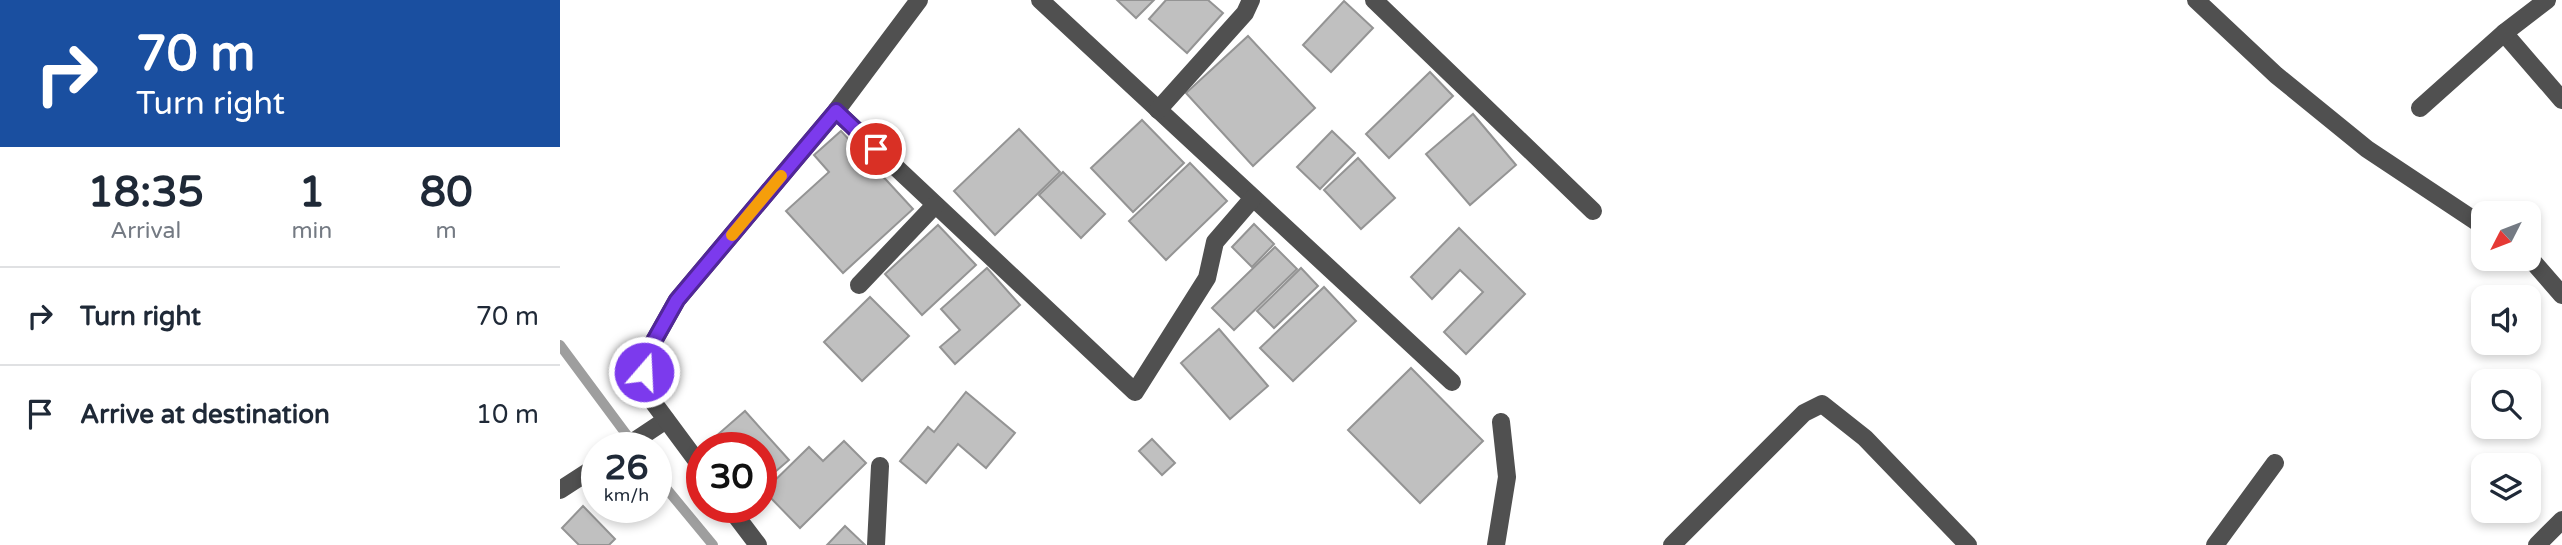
<!DOCTYPE html>
<style>
body{margin:0;font-family:"Varela Round",sans-serif;background:#f6f6f7;color:#1f2937;height:100vh;display:flex;flex-direction:column;font-size:26px;white-space:nowrap}
*{box-sizing:border-box;margin:0}
p{font-size:23px;color:#747a83}
.icon{flex:none;width:38px;height:38px;fill:none;stroke:currentColor;stroke-width:2;stroke-linecap:round;stroke-linejoin:round}
.map{position:relative;flex:1;overflow:hidden}
.panel{display:flex;flex-direction:column;background:#fff;width:560px}
.panel>*{flex:none}
.banner{background:#1a4fa0;color:#fff;overflow:hidden}
.needle{width:46px;rotate:228deg}
.tools{position:absolute;left:1911px;top:201px;display:grid;gap:14px}
.tools a{display:grid;place-items:center;width:70px;height:70px;border-radius:14px;background:#fff;box-shadow:0 4px 10px #0003;font-size:35px}
.speed{position:absolute;left:21px;top:432px;display:flex;gap:14px;font-size:35px;font-weight:700;text-align:center}
.speed>*{display:grid;place-content:center;width:91px;height:91px;border-radius:50%;background:#fff;box-shadow:0 4px 10px #0003;line-height:1}
.speed small{font-size:18px;font-weight:400}
.speed .limit{border:10px solid #d22;background:#fff;color:#111}
.pin{position:absolute;display:grid;place-items:center;width:60px;height:60px;color:#fff;margin:-30px;border:4px solid #fff;border-radius:50%;box-shadow:0 2px 7px #0007}
.me{position:absolute;width:77px;margin:-38px;rotate:19deg;stroke-linejoin:round;filter:drop-shadow(0 0 5px #0008)}
.turn{display:flex;align-items:center;gap:24px;height:147px;padding:0 21px;font-size:32px}
.turn .icon{width:91px;height:91px;stroke-width:2.5}
.turn b{display:block;font-size:49px;line-height:60px}
.eta{display:flex;justify-content:space-evenly;align-items:center;height:119px;text-align:center}
.eta b{font-size:42px;font-weight:800;line-height:49px}
ul{padding:0;list-style:none}
li{display:flex;align-items:center;gap:21px;height:98px;padding:0 21px;border-top:2px solid #e0e1e3}
li div{flex:1}
li b{display:block;font-size:26px}
li em{font-style:normal}
main{display:flex;flex:1;min-height:0}
.map>svg:first-child{display:block}
.lines{fill:none;stroke-linecap:round;stroke-linejoin:round}
.stream{stroke:#9e9e9e;stroke-width:10}
.building{fill:#c0c0c0;stroke:#949494;stroke-width:2}
.minor{stroke:#505050;stroke-width:18}
.route-casing{stroke:#51269a;stroke-width:18}
.route{stroke:#7c3aed;stroke-width:12}
.slow{stroke:#f59e0b;stroke-width:12}
</style>
<main>
<section class="panel">
<div class="banner">
<div class="turn"><svg class="icon" aria-label="right" viewBox="0 0 24 24"><path d="M7 20v-9h11M14 6l5 5-5 5"/></svg><div><b>70 m</b>Turn right</div></div>
</div>
<div class="eta">
<div><b>18:35</b><p>Arrival</p></div>
<div><b>1</b><p>min</p></div>
<div><b>80</b><p>m</p></div>
</div>
<ul>
<li><svg class="icon" aria-label="right" viewBox="0 0 24 24"><path d="M7 20v-9h11M14 6l5 5-5 5"/></svg><div><b>Turn right</b></div><em>70 m</em></li>
<li><svg class="icon" aria-label="arrive" viewBox="0 0 24 24"><path d="M6 21V4h12l-3 4 3 4H6"/></svg><div><b>Arrive at destination</b></div><em>10 m</em></li>
</ul>
</section>
<div class="map">
<svg width="2002" height="545" viewBox="0 0 2002 545">
<rect width="100%" height="100%" fill="#fff"/>
<g class="lines">
<g class="stream">
<path d="M0 345 75 446"/>
<path d="M96 476 153 545"/>
</g>
</g>
<g class="building">
<path d="M557 0H594L576 18Z"/>
<path d="M606 0H648L663 13 627 53 589 19Z"/>
<path d="M784 1 813 28 771 72 743 45Z"/>
<path d="M688 36 755 108 693 166 626 93Z"/>
<path d="M870 72 893 96 829 158 806 134Z"/>
<path d="M913 114 956 165 910 205 866 154Z"/>
<path d="M582 120 624 163 573 212 531 168Z"/>
<path d="M459 129 500 172 435 235 394 191Z"/>
<path d="M281 131 353 209 283 273 226 211 269 172 254 155Z"/>
<path d="M772 131 795 153 760 189 737 167Z"/>
<path d="M798 158 835 198 801 229 764 190Z"/>
<path d="M630 163 667 201 606 260 569 221Z"/>
<path d="M503 172 545 214 521 238 479 195Z"/>
<path d="M694 224 714 244 692 267 672 247Z"/>
<path d="M378 225 416 265 362 315 325 274Z"/>
<path d="M899 228 965 294 906 354 884 332 923 292 900 270 872 299 851 277Z"/>
<path d="M715 247 737 269 674 330 652 308Z"/>
<path d="M427 268 460 305 395 364 380 347 400 330 381 309Z"/>
<path d="M741 268 758 286 714 328 697 311Z"/>
<path d="M764 287 796 321 733 381 700 348Z"/>
<path d="M310 297 349 336 302 381 264 342Z"/>
<path d="M659 329 708 386 670 419 621 363Z"/>
<path d="M851 368 923 441 860 503 788 430Z"/>
<path d="M406 392 455 433 426 468 398 444 366 483 340 461 368 427 374 432Z"/>
<path d="M185 411 229 460 201 484V448H164L155 437Z"/>
<path d="M592 439 615 463 602 475 579 451Z"/>
<path d="M284 441 306 463 240 528 204 491 249 447 263 461Z"/>
<path d="M23 506 55 539 49 545H19L2 528Z"/>
<path d="M285 526 305 545H267Z"/>
</g>
<g class="lines">
<g class="minor">
<path d="M480 0 892 382"/>
<path d="M814 0 1033 211"/>
<path d="M1636 0 1716 75 1807 149 1923 226"/>
<path d="M1944 33 2002 100"/>
<path d="M1860 108 1944 33 1987 0"/>
<path d="M598 110 685 13 691 0"/>
<path d="M276 111 575 392 647 278 655 242 693 198"/>
<path d="M1969 257 2002 295"/>
<path d="M299 285 375 205"/>
<path d="M64 448 106 420"/>
<path d="M142 468 82 387 85 357 117 300 276 111 359 0"/>
<path d="M0 490 37 466"/>
<path d="M170 508 198 545"/>
<path d="M316 545 320 466"/>
<path d="M936 545 947 477 941 422"/>
<path d="M1112 545 1244 413 1262 404 1305 438 1408 545"/>
<path d="M1655 545 1715 463"/>
<path d="M1977 545 2002 520"/>
</g>
</g>
<g class="lines">
<defs>
<path id="route" d="M84 372 85 357 117 300 276 111 316 149"/>
</defs>
<use href="#route" class="route-casing"/>
<use href="#route" class="route"/>
<path class="slow" d="M172 235 221 176"/>
</g>
</svg>
<div class="tools">
<a><svg class="needle" viewBox="-14 -14 28 28"><path d="M0-13l5 13h-10z" fill="#e53935"/><path d="M0 13l5-13h-10z" fill="#747a83"/></svg></a>
<a><svg class="icon" aria-label="sound" viewBox="0 0 24 24"><path d="M4 9h4l5-4v14l-5-4H4zM17 9q2 3 0 6"/></svg></a>
<a><svg class="icon" aria-label="search" viewBox="0 0 24 24"><circle cx="10" cy="10" r="6"/><path d="M15 15l6 6"/></svg></a>
<a><svg class="icon" aria-label="layers" viewBox="0 0 24 24"><path d="M12 4l9 5-9 5-9-5zM3 14l9 5 9-5"/></svg></a>
</div>
<div class="speed"><div>26<small>km/h</small></div><div class="limit">30</div></div>
<div class="pin" style="left:316px;top:149px;background:#d93025"><svg class="icon" aria-label="arrive" viewBox="0 0 24 24"><path d="M6 21V4h12l-3 4 3 4H6"/></svg></div>
<svg class="me" style="left:84px;top:372px" viewBox="-20 -20 40 40"><circle r="17" fill="#7c3aed" stroke="#fff" stroke-width="3"/><path d="M0-11L8 9 0 5-8 9z" fill="#fff"/></svg>
</div>
</main>
